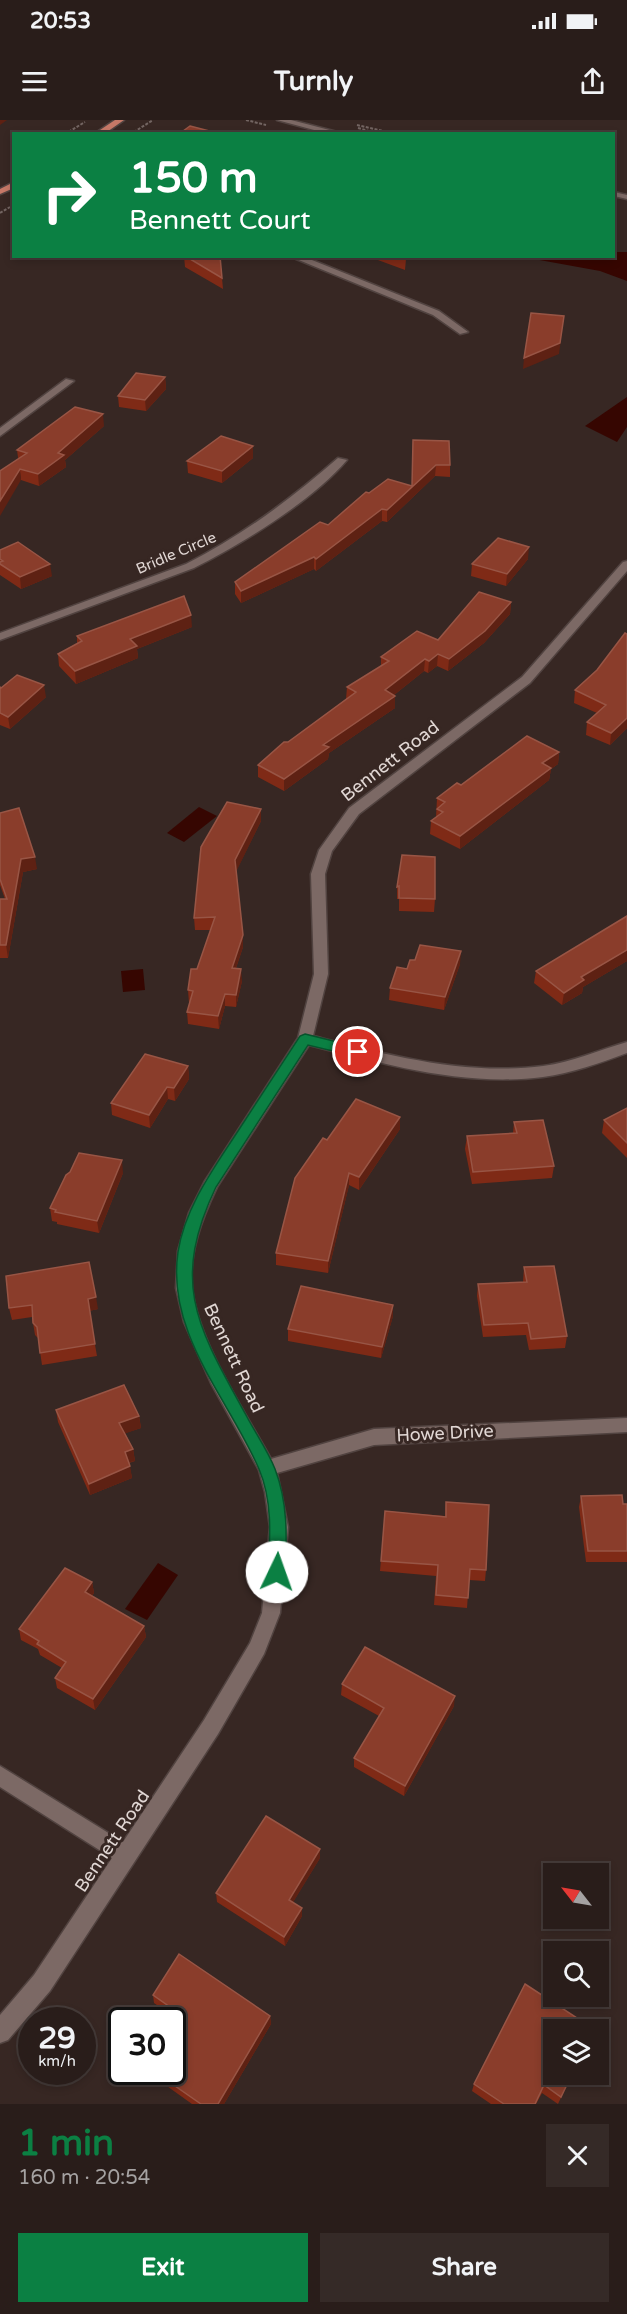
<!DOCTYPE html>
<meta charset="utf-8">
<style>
body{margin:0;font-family:"Varela Round",sans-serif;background:#352a27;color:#f1f3f6;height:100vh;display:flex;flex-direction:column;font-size:22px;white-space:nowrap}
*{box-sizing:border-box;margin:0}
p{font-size:20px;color:#a5a2a2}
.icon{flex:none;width:33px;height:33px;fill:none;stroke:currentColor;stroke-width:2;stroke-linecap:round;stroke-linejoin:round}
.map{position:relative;height:1984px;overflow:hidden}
.details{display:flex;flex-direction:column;background:#291d1a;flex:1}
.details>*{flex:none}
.guide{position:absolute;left:12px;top:12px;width:603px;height:126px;border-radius:0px;box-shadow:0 3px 9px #0003,0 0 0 2px #453b39;background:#0b8043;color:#fff;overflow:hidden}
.needle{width:39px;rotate:301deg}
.fabs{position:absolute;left:543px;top:1743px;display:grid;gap:12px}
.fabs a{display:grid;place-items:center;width:66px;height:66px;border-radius:0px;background:#291d1a;box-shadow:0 3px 9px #0003,0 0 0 2px #453b39;font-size:30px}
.speed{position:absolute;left:18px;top:1887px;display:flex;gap:12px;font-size:30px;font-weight:700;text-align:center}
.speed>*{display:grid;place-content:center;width:78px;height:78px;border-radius:50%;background:#291d1a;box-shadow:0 3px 9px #0003,0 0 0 2px #453b39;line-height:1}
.speed small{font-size:15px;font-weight:400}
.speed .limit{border:3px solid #111;border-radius:9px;background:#fff;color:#111}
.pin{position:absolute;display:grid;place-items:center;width:51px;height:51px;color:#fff;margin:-26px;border:3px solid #fff;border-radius:50%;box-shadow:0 2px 6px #0007}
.me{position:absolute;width:66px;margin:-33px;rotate:3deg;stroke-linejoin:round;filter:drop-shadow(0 0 4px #0008)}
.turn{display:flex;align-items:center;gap:21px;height:126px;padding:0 18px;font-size:27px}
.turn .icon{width:78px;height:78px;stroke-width:2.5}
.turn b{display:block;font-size:42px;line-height:51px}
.round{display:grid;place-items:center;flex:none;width:63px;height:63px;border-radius:0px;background:#352a27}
.headline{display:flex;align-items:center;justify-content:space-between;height:102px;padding:0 18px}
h1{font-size:36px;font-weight:800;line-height:45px;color:#0b8043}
.button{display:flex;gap:12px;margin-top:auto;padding:12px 18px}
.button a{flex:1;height:69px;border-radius:0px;background:#0b8043;color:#fff;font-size:24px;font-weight:800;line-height:69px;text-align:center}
.button a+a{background:#352a27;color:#f1f3f6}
.status{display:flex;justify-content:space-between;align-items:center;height:42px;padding:0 30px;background:#291d1a;direction:ltr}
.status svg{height:16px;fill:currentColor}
header{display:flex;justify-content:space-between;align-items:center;height:78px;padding:0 18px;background:#291d1a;font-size:27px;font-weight:800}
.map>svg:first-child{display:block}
.water{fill:#360601}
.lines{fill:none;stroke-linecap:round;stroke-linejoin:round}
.minor-casing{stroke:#514340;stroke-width:3}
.primary-casing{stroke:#514340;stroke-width:3}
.path{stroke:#736562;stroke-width:2;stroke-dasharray:3 1.5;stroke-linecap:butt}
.minor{fill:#7c6965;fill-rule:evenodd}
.primary{fill:#c67867;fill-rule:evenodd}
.wall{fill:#7f2a16}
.shaded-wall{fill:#5e2113}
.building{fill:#8a3d2b;stroke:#985545;stroke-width:1.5}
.route{fill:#0b8043;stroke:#07532c;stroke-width:1.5}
.labels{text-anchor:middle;stroke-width:6;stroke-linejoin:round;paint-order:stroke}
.far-street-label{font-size:15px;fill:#e1d7d4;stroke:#372723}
.street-label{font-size:18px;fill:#e1d7d4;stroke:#372723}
</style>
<div class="status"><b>20:53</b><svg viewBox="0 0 49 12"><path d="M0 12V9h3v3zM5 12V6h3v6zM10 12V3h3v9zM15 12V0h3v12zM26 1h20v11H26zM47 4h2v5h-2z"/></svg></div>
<header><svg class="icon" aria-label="menu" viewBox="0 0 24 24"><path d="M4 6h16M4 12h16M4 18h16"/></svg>Turnly<svg class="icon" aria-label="share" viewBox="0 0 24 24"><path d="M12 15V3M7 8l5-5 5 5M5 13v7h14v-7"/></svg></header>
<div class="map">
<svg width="627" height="1984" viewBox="0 0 627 1984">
<rect width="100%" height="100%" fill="#372723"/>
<g class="water">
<path d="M614 132H627V161L600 151 523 137 614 136Z"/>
<path d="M627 277V307L617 322 585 306Z"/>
<path d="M199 687 217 696 184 722 167 713Z"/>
<path d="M143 849 145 870 123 872 121 851Z"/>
<path d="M158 1443 178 1455 147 1500 125 1489Z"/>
</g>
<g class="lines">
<defs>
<g id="minor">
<path d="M277 0H291L345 14H329Z"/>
<path d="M614 72 627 75V79L614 76Z"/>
<path d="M289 136H302L439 191 468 212 460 214 433 195Z"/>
<path d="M66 259 74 261 0 316V308Z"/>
<path d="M338 338 347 340C311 382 243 423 194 448L0 520V513L186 444C243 415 291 379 338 338Z"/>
<path d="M627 441V451L530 563 359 694 332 731 325 754 328 854 313 916C388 935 465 956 543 946 573 942 599 930 627 922V933C600 943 572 953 543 957 463 967 385 944 309 925L217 1067C202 1098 188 1134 192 1169 199 1224 244 1290 271 1339L374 1309 627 1298V1312L374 1325 277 1353 288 1407 280 1493 264 1534 218 1614 50 1871 8 1920 0 1923V1895L34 1855 112 1738 0 1667V1646L123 1722 204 1600 250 1523 262 1493 270 1407 265 1372 259 1350 211 1263 184 1202 176 1168 178 1131 189 1093 205 1061 298 918 314 854 311 754 319 730 349 688 522 557 623 442Z"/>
</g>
<g id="primary">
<path d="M115 0H124L104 14H94Z"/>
<path d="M14 62V68L0 74V69Z"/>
</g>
</defs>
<use href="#minor" class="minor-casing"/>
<use href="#primary" class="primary-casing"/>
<g class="path">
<path d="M246 0 266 5"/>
<path d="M357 5 396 14"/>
<path d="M358 8 380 14"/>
<path d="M134 12 153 0"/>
<path d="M65 14 85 2"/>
<path d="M0 93 10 87"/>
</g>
<use href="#minor" class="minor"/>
<use href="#primary" class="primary"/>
</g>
<g class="wall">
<path d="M184 136H220L223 169 185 147Z"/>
<path d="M367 136H403L406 139 405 150Z"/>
<path d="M165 257 166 269 146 291 119 287 118 276Z"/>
<path d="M104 306 65 340 66 347 39 366 21 360 17 330Z"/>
<path d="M413 320 450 345V357L435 356 387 402 382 401 316 451 314 449 241 483 235 474V462L328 405 369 373 412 366Z"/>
<path d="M253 338 222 363 188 353 187 341Z"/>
<path d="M0 430 52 456 21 469 0 455Z"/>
<path d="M528 439 506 466 471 456 472 444Z"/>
<path d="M511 482 510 494 484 523 448 551 437 546 428 553 424 551 394 575 395 576V588L329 633 328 639 284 671 258 657V645L346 579 347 567 381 546V537L438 520Z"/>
<path d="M192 507 137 529 138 538 76 564 59 546 58 534 77 523V516Z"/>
<path d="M627 514V608L610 625 586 615 587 602 597 593 574 583 575 570 597 550Z"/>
<path d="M0 567 46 577 10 609 0 605Z"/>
<path d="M559 632 558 644 551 649 549 660 460 729 430 714 431 701 436 697 437 678 461 665Z"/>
<path d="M261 689V701L236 751 243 827 236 848 242 861 236 887 225 886 219 909 188 904 187 892 190 883H189L188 870 197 849 211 810H195L194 798Z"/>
<path d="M0 693 37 749 23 752 8 838H0V779H5L0 765Z"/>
<path d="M402 735 435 779 434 792 399 791V779H397V767Z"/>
<path d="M627 796V841L583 867 582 873 562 885 534 863 536 851Z"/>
<path d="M460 844 444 890 389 880 390 868 407 849Z"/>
<path d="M188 946 189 959 175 981 168 979 150 1008 112 995 111 983Z"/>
<path d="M627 988V1038L602 1013 604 1000Z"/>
<path d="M400 997V1009L359 1070 349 1065 328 1153 276 1145V1133L327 1020Z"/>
<path d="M514 1002 554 1046 552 1058 472 1064 465 1029 467 1016 513 1013Z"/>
<path d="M123 1053 99 1113 57 1104V1102L52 1101 50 1088Z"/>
<path d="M524 1147 567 1216 565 1228 529 1230 526 1215 483 1217 477 1176 478 1164 523 1162Z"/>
<path d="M6 1156 98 1189 89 1191 97 1236 42 1245 38 1218 35 1215 32 1197 12 1200 9 1188Z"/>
<path d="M393 1196 381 1238 288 1221V1209Z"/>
<path d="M56 1290 139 1296 141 1308 125 1313 133 1329 135 1341 129 1343 132 1358 90 1375 58 1302Z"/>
<path d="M581 1376 627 1384V1442H586L579 1387Z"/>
<path d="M446 1382 486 1450 485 1461 469 1460 467 1488 434 1485 436 1456 380 1451 385 1391 445 1396Z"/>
<path d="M92 1462 94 1473 92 1476 144 1506 146 1517 95 1590 57 1568 55 1558 62 1548 40 1535 38 1529 21 1520 19 1509Z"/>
<path d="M342 1564 454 1586 404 1676 354 1647V1638L379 1596 341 1575Z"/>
<path d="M320 1738 293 1782 302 1796 285 1826 217 1782 216 1773Z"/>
<path d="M153 1875 270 1896 271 1904 224 1984H192L157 1959 155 1952 184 1904 154 1883Z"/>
<path d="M572 1954 558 1984 542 1973 536 1984H491L472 1971 474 1964Z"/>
</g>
<g class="shaded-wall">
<path d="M0 0H7L0 5Z"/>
<path d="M564 196 559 234 523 249 524 238Z"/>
<path d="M165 257 166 269 146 291 145 280Z"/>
<path d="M103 294 104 306 65 340 66 347 39 366 38 354 58 333Z"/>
<path d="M253 326V338L222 363V351Z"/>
<path d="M436 345 435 356 387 402V390Z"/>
<path d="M20 349 21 360 0 396V381Z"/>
<path d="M382 389V401L316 451V439Z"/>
<path d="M529 427 528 439 506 466 507 454Z"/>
<path d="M314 437V449L241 483V471Z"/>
<path d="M50 444 52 456 21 469 20 457Z"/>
<path d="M511 482 510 494 484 523 448 551 449 539Z"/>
<path d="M191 495 192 507 137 529 138 538 76 564 75 551 130 519Z"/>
<path d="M438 534 437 546 428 553 429 541Z"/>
<path d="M425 539 424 551 384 583 385 570Z"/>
<path d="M44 565 46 577 10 609 8 597Z"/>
<path d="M395 576V588L329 633 328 639 284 671V659L323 625Z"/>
<path d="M627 598V608L610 625 611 613Z"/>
<path d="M559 632 558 644 551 649 549 660 460 729V716L542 643Z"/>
<path d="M261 689V701L236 752 235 740Z"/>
<path d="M35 737 37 749 23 752 8 838 6 825 21 739Z"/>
<path d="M243 815V827L232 860V848Z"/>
<path d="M627 830V841L583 867 582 873 562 885 564 873 581 857Z"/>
<path d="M461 831 460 844 444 890 445 877Z"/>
<path d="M241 849 242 861 236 887V875Z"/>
<path d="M225 874V886L219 909 218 896Z"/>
<path d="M188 946 189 959 175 981 174 968Z"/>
<path d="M167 967 168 979 150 1008 149 995Z"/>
<path d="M400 997V1009L359 1070V1057Z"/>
<path d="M122 1040 123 1053 99 1113 97 1101Z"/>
<path d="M349 1053V1065L328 1153V1141Z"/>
<path d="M96 1177 98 1189 89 1191 88 1179Z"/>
<path d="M393 1185V1196L381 1238 382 1227Z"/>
<path d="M139 1296 141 1308 121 1315 119 1303Z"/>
<path d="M133 1329 135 1341 126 1343 125 1332Z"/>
<path d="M130 1346 132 1358 90 1375 89 1364Z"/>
<path d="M92 1462 94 1473 87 1483 85 1472Z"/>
<path d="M144 1506 146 1517 95 1590 93 1579Z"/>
<path d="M455 1576 454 1586 404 1676 405 1666Z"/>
<path d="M320 1729V1738L289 1789V1780Z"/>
<path d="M302 1788V1796L285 1826 284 1817Z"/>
<path d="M270 1896 271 1904 224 1984H218Z"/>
</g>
<g class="building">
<path d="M190 6 221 14H179Z"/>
<path d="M185 136H220L222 158Z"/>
<path d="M531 193 564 196 560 223 524 238Z"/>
<path d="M136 253 165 257 145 280 118 276Z"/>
<path d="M75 287 103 294 58 333 64 335 38 354 20 349 0 381V351L27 333 17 330Z"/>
<path d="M221 316 253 326 222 351 187 341Z"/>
<path d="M413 320 449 321 450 345H436L387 390 382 389 316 439 314 437 241 471 235 462 320 402 328 405 366 372 369 373 388 359 412 366Z"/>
<path d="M498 418 529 427 507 454 472 444Z"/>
<path d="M18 422 50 444 20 457 0 444V442L3 441 0 439V430Z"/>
<path d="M479 472 511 482 485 511 449 539 438 534 429 541 425 539 385 570 395 576 323 625 329 627 284 659 258 645 284 622H288L356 572 347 567 389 541 381 537 417 511 438 520Z"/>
<path d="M184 476 191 495 130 519 137 526 75 551 58 534 82 521 77 516Z"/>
<path d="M625 513 627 514V598L611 613 587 602 606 585 575 570 597 550Z"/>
<path d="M17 555 44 565 8 597 0 593V567L1 568Z"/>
<path d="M527 616 559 632 542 643 551 648 460 716 431 701 443 692 437 689 445 682 437 678 457 663 461 665Z"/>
<path d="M227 682 261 689 235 740 243 815 232 848 241 849 236 875 225 874 218 896 187 892 193 871 188 870 191 849H197L215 797 194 798 201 727Z"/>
<path d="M19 688 35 737 21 739 6 825H0V779H7L0 759V693Z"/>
<path d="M402 735 435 737V779L399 778V766L397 767Z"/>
<path d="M627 796V830L581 857 584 860 564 873 536 851Z"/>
<path d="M420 825 461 831 445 877 390 868 397 847 407 849 410 840H415Z"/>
<path d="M145 934 188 946 174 968 167 967 149 995 111 983Z"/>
<path d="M356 979 400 997 359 1057 349 1053 328 1141 276 1133 295 1058 323 1018 327 1020Z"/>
<path d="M627 988V1023L604 1000Z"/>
<path d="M543 1000 554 1046 473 1052 467 1016 517 1013 514 1002Z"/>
<path d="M79 1033 122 1040 97 1101 55 1092 56 1090 50 1088 66 1055 70 1052Z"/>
<path d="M89 1142 96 1177 88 1179 95 1224 40 1233 37 1207 33 1203 32 1185 9 1188 6 1156Z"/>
<path d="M554 1146 567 1216 531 1219 528 1203 484 1205 478 1164 527 1162 524 1147Z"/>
<path d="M301 1166 393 1185 382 1227 288 1209Z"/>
<path d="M124 1265 139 1296 119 1303 133 1329 125 1332 130 1346 89 1364 56 1290Z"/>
<path d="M622 1375 623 1384H627V1431H588L581 1376Z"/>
<path d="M446 1382 489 1385 486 1450 470 1449 468 1478 436 1475 438 1445 381 1441 385 1391 446 1397Z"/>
<path d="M65 1448 92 1462 85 1472 144 1506 93 1579 55 1558 66 1542 37 1524 39 1521 19 1509Z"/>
<path d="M365 1527 455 1576 405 1666 354 1638 384 1588 342 1564Z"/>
<path d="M266 1696 320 1729 289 1780 302 1788 284 1817 216 1773Z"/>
<path d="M179 1834 270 1896 218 1984H201L155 1952H172V1923L187 1899 153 1875Z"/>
<path d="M525 1864 594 1909 593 1910H554V1954H572L561 1977 544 1965 535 1984H504L474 1964Z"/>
</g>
<path class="route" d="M305 914 358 927 364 932 358 937 308 925 216 1067C169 1165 199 1209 247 1297 256 1314 268 1331 275 1349 288 1383 287 1417 285 1452L283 1458 277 1460 271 1458 268 1452C270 1418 273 1382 259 1349 229 1279 166 1214 178 1132 185 1087 214 1048 238 1011 259 979 280 947 300 916Z"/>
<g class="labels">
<g class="far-street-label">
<text transform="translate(176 433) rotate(-23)" y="5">Bridle Circle</text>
</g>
<g class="street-label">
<text transform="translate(390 641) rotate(-38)" y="6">Bennett Road</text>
<text transform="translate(234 1238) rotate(65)" y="6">Bennett Road</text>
<text transform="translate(445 1313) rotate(-3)" y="6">Howe Drive</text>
<text transform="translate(112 1721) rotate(-56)" y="6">Bennett Road</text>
</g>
</g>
</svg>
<div class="fabs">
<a><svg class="needle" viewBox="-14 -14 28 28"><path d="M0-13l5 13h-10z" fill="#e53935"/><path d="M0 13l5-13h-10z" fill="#a5a2a2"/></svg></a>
<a><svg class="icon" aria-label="search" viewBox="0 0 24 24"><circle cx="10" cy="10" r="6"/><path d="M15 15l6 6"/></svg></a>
<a><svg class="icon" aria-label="layers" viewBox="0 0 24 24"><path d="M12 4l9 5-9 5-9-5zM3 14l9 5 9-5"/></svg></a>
</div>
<div class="speed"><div>29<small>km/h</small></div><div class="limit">30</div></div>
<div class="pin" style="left:358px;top:932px;background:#d93025"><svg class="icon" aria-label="arrive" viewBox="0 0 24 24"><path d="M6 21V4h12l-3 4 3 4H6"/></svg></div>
<svg class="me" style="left:277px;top:1452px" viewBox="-20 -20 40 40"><circle r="19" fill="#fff"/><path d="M0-13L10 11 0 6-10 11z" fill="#0b8043"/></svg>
<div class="guide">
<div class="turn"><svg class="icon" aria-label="right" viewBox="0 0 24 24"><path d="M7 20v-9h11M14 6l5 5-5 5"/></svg><div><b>150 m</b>Bennett Court</div></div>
</div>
</div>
<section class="details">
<div class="headline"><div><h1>1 min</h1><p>160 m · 20:54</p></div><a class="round"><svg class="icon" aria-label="close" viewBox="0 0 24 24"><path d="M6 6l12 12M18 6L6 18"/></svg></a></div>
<div class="button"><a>Exit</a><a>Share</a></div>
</section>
